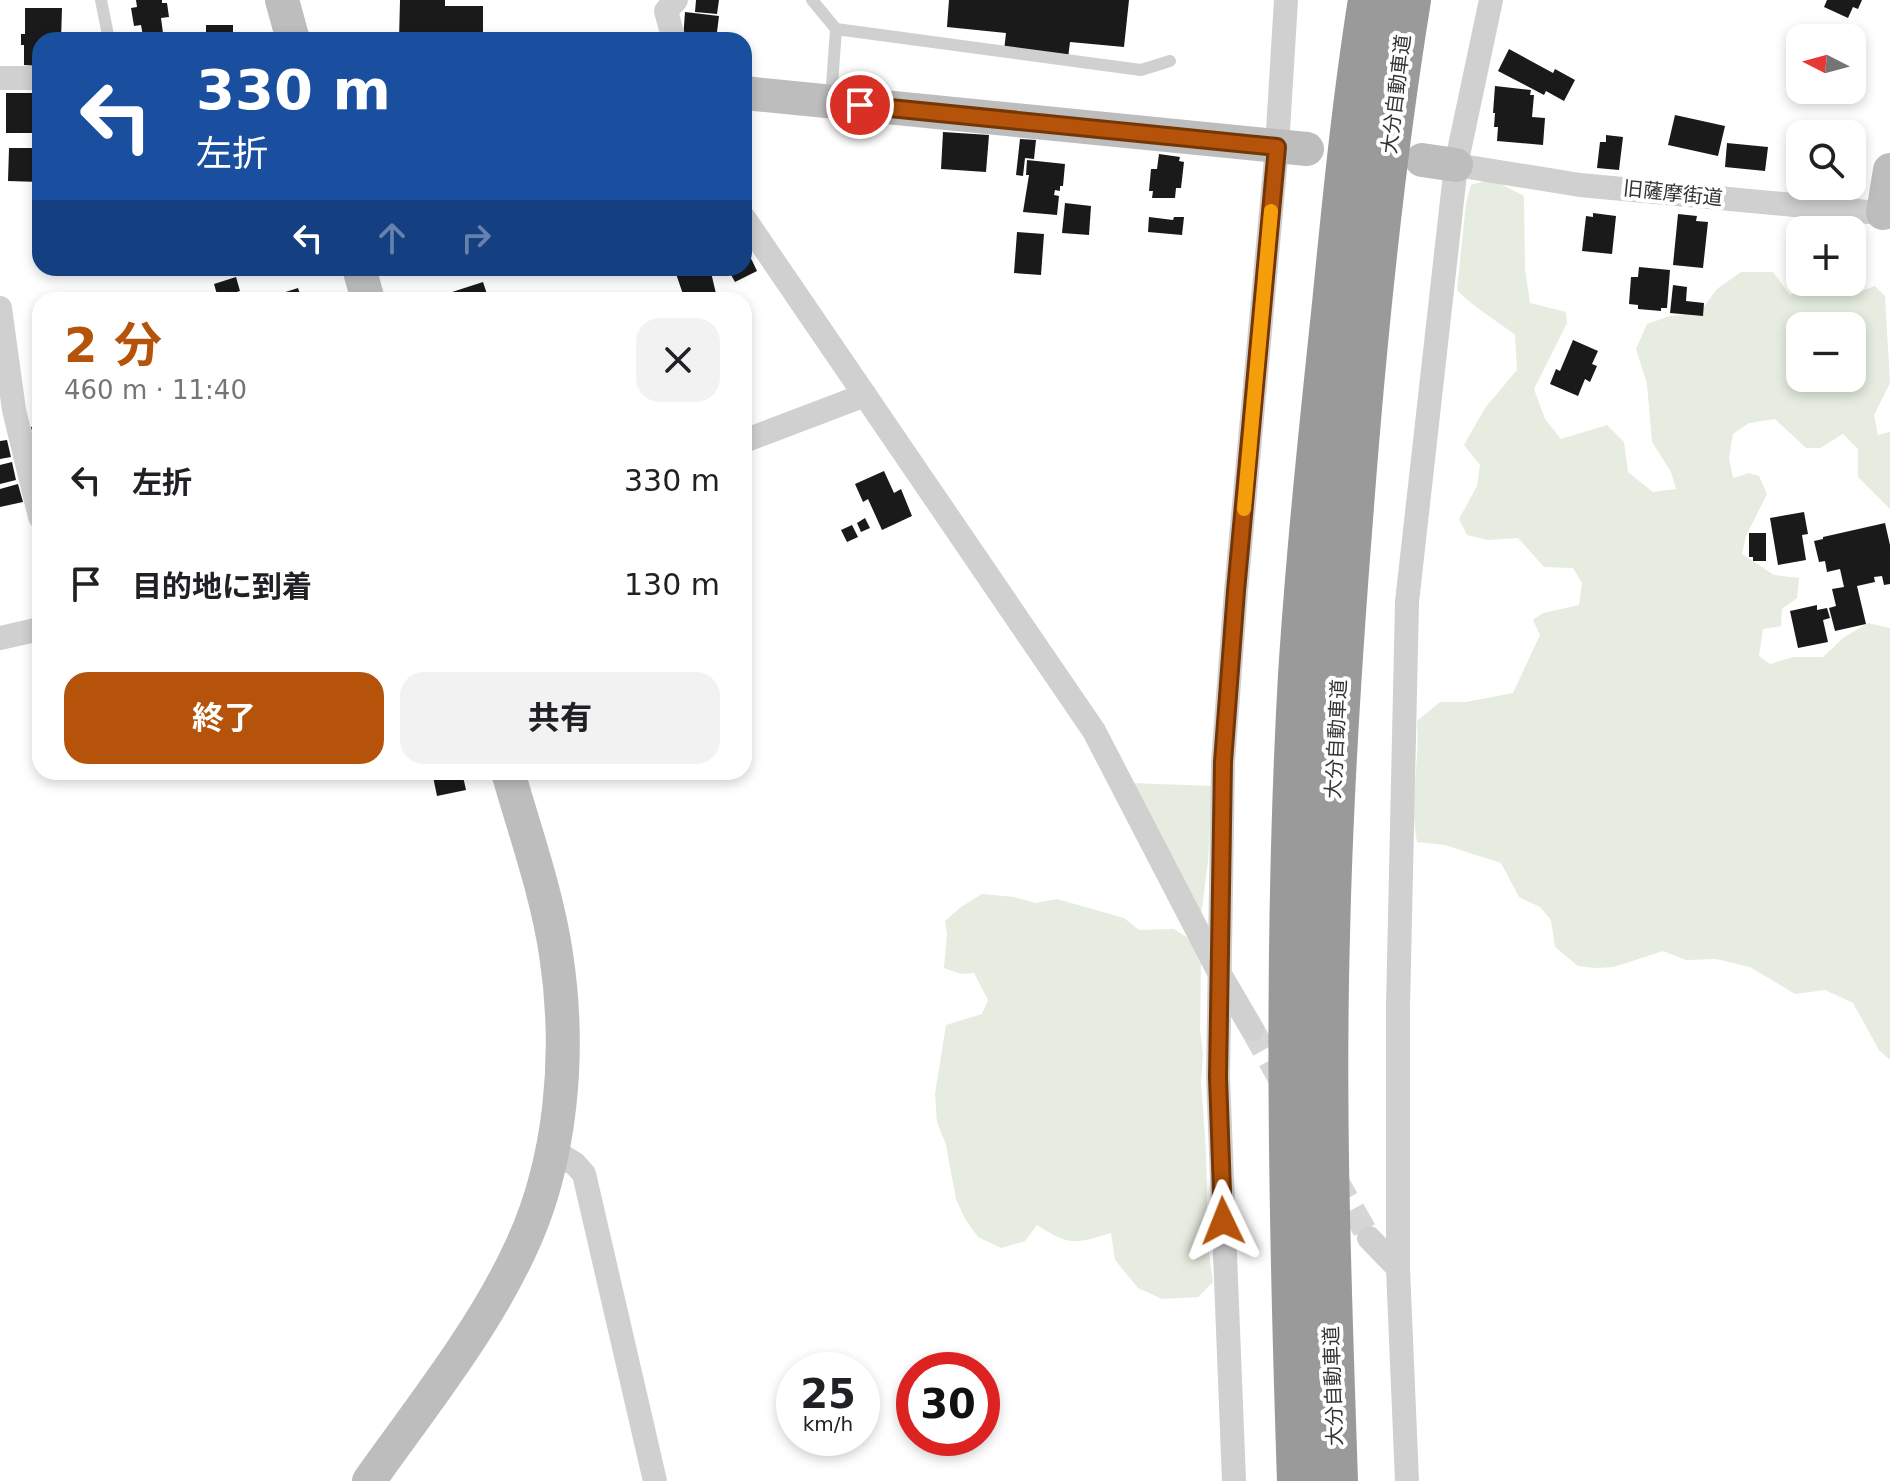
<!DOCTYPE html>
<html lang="ja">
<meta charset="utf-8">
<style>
body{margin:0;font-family:"DejaVu Sans","Noto Sans JP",sans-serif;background:#f2f2f2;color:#202124;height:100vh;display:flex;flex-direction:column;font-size:30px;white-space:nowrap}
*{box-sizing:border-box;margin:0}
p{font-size:26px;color:#757577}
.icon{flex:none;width:44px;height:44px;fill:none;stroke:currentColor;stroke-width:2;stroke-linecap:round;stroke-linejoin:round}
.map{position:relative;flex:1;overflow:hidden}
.side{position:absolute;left:32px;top:292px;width:720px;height:488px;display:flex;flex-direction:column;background:#fff;border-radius:24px;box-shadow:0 4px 12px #0003}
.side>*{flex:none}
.hud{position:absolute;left:32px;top:32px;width:720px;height:244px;border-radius:24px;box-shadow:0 4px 12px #0003;background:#1a4fa0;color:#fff;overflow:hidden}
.needle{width:52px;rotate:276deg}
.tools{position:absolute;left:1786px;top:24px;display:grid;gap:16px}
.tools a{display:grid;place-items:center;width:80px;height:80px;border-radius:16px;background:#fff;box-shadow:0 4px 12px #0003;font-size:40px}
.speed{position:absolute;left:776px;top:1352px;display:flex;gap:16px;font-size:40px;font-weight:700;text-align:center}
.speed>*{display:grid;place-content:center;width:104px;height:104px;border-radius:50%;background:#fff;box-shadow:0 4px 12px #0003;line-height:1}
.speed small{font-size:20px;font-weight:400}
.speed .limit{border:12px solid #d22;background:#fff;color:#111}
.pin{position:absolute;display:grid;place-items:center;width:68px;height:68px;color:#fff;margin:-34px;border:4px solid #fff;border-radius:50%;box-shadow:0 2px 8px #0007}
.me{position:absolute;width:88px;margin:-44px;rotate:358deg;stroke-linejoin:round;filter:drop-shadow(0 0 6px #0008)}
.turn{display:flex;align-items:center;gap:28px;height:168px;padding:0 32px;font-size:36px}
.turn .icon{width:104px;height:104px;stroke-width:2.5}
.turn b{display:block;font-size:56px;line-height:68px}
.lanes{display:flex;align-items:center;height:76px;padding:0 32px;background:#0003;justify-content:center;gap:40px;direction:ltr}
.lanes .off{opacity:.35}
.round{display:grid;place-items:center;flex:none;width:84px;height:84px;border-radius:24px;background:#f2f2f2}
.summary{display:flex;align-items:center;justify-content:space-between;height:136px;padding:0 32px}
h1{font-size:48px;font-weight:700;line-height:60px;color:#b45309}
.cta{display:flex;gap:16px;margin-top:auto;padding:16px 32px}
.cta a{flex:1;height:92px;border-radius:24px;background:#b45309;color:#fff;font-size:32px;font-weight:700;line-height:92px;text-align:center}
.cta a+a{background:#f2f2f2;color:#202124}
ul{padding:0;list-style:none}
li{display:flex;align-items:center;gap:24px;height:104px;padding:0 32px}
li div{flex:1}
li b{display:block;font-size:30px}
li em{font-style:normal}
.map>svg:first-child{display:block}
.green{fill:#e6ecdf;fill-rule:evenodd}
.building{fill:#1a1a1a}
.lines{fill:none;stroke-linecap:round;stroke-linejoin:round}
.street-tunnel{stroke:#d6d6d6;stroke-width:24;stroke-dasharray:24 12;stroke-linecap:butt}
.lane{stroke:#d0d0d0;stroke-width:12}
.street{stroke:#d0d0d0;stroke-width:24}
.secondary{stroke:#bdbdbd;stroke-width:34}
.highway{stroke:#9a9a9a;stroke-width:44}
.route-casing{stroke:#753606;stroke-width:20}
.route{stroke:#b45309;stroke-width:14}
.slow{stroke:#f59e0b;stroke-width:14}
.labels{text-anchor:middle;stroke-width:8;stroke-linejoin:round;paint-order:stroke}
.street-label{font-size:20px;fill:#333;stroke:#fff}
</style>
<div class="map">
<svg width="1890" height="1481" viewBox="0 0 1890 1481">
<rect width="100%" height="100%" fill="#fff"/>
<g class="green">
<path d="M1491 179 1524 196 1525 269 1530 303 1566 312 1567 323 1534 389 1545 419 1561 439 1607 425 1624 442 1628 472 1653 492 1676 489 1671 472 1652 442 1647 384 1636 349 1647 324 1670 316 1699 313 1717 289 1741 272H1773L1790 295 1820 282H1848L1853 294 1875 286 1885 296 1890 383 1874 415 1878 435 1890 432V509L1858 477V449L1843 434 1820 448H1806L1775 419 1749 423 1733 434 1729 458 1733 478 1749 473 1759 476 1767 494 1746 536 1742 554 1774 575 1799 578 1797 598 1782 609 1781 626 1763 629 1759 656 1770 664 1793 657H1823L1843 638 1868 623 1890 628V1060L1879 1050 1853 1003 1825 990 1795 994 1750 967 1716 959 1686 960 1663 951 1614 967 1596 968 1578 966 1555 947 1551 920 1540 907 1519 897 1501 863 1445 845 1417 842C1409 803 1420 762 1417 721L1440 702H1466L1513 693 1540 635 1533 620 1543 613 1579 605 1582 583 1573 568 1544 567 1518 538 1488 540 1467 535 1459 519 1477 486 1480 465 1464 445 1485 408 1517 370 1515 335C1495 319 1474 308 1457 290L1466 203 1471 185ZM1800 326H1852V378H1800Z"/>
<path d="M1131 783 1212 786 1208 861 1201 917Z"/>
<path d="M982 894 1014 897 1035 903 1057 899 1124 918 1139 930 1174 929 1193 941 1201 963 1200 1029 1203 1055 1201 1082 1206 1151 1208 1247 1213 1282 1198 1297 1162 1299 1138 1288 1115 1260 1111 1233C1075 1244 1069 1246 1037 1225L1025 1241 1001 1248 978 1237 965 1219 956 1199 946 1145 937 1122 935 1094 946 1025 982 1014 988 1000 974 973 961 974 944 968 947 934 945 921 961 907Z"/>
</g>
<g class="building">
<path d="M136 0H162V3H167L169 17 161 18 163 33 143 36 141 25 134 26 131 8 137 7Z"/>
<path d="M400 0H445V6H483V40H399Z"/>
<path d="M696 0H719L717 14 695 12Z"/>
<path d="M949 0H1129L1124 47 1070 42 1068 58 1004 51 1006 33 947 27Z"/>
<path d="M1827 0H1862L1858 9 1853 7 1848 18 1824 7Z"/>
<path d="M25 8H62L61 40H40V66L24 65V45H21V34H25Z"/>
<path d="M685 12 719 16 716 40H683Z"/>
<path d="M206 25H233V40H188V33H206Z"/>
<path d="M1509 49 1553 73 1555 69 1575 80 1564 101 1546 91 1544 95 1498 71Z"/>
<path d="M1495 86 1531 90 1530 95H1534L1532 117 1545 118 1543 145 1497 141 1498 127H1494L1495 113H1493Z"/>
<rect x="6" y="93" width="34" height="40"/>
<path d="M1675 115 1725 126 1718 156 1668 145Z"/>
<path d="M943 132 989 135 986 172 941 169Z"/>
<path d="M1606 135 1623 137 1619 170 1597 168 1600 142H1606Z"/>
<path d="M1020 139 1036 140 1034 159 1025 158 1023 176 1016 175Z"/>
<path d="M1727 143 1768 147 1765 171 1725 167Z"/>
<path d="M9 148H40V182L8 181Z"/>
<path d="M1159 154 1180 157 1179 161 1184 162 1181 188H1176L1175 198H1152L1153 191H1149L1151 169H1157Z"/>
<path d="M1027 160 1065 164 1063 186H1060V191L1055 190 1054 195 1059 196 1057 215 1023 212 1029 175H1026Z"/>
<path d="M1065 203 1091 206 1089 235 1062 233Z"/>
<path d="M1593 213 1616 216 1612 254 1582 251 1586 216 1593 217Z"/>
<path d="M1678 214 1697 216 1696 221 1708 222 1703 268 1673 265Z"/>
<path d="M1149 217 1173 220 1174 217H1184L1182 235 1148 232Z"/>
<path d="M1017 232 1044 234 1041 275 1014 273Z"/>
<path d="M747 250 757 271 735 282 730 273 736 268 727 273 724 268H744V251Z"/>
<path d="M1639 267 1670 270 1667 308H1661V311L1638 309V305L1629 304 1631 277H1638Z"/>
<path d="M674 268H710L717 298 685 300Z"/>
<path d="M236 277 240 291 218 298 214 284Z"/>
<path d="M483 282 489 300H452L449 293Z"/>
<path d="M1673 285 1687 287 1686 301 1704 303 1703 316 1670 313Z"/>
<path d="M298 288 302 300H271L270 297Z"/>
<path d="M245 292 248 300H221V299Z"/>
<path d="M1573 340 1598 351 1592 364 1597 366 1590 382 1585 379 1578 396 1550 384 1556 369 1560 371Z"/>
<path d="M40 425V442L35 443 31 427Z"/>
<path d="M7 440 11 457 0 459V441Z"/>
<path d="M12 462 16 480 0 484V465Z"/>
<path d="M884 471 894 493 901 489 912 516 882 530 868 499 863 502 855 484Z"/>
<path d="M18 484 23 502 0 507V489Z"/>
<path d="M1804 512 1808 534 1802 535 1806 560 1778 565 1770 518Z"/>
<path d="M865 518 870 528 861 532 857 523Z"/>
<path d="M1885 523 1890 545V584L1884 585 1882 576 1874 577 1875 582 1857 586 1866 624 1835 631 1829 608 1836 606 1832 589 1844 587 1840 569 1827 572 1825 561 1819 562 1814 541 1823 539V537Z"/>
<path d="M852 525 858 537 847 542 841 530Z"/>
<path d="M1749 533H1766V561H1753V557H1749Z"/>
<path d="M1817 605V610L1827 608 1830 618 1823 620 1828 642 1798 648 1790 611Z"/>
<path d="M432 772H462L466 790 437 796Z"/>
</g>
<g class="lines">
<g class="street-tunnel">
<path d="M1252 1029 1284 1086"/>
<path d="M1335 1178 1369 1238"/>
</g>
<g class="lane">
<path d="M101 0 109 40"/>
<path d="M812 0 836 29 831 99"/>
<path d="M836 29 1141 70 1170 61"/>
</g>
<g class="street">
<path d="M674 40 666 11 676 0"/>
<path d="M0 78H40"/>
<path d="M1456 165 1580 185 1890 214"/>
<path d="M744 218 1094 731 1221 976 1252 1029"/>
<path d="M0 308 14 410 40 517"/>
<path d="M744 441 865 395"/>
<path d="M0 638 40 629"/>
<path d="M551 1149 575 1164 584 1174 655 1481"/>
<path d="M1369 1238 1398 1268"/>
<path d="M1234 1481 1218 1077 1223 762 1236 591 1277 147 1286 0"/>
<path d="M1407 1481 1398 1268V1007L1407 602 1456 165 1491 0"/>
</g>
<g class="secondary">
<path d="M282 0 293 40"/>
<path d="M744 93 1307 149"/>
<path d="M1422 160 1456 165"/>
<path d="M1883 213 1890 170"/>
<path d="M359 268 368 300"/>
<path d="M369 1481C420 1409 481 1333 519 1252 562 1163 571 1052 556 954 547 893 525 832 508 772"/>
</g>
<g class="highway">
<path d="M1299 1481C1290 1212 1285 944 1300 675 1308 551 1321 427 1334 304 1344 202 1354 101 1370 0"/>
<path d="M1336 1481C1330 1300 1323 1118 1328 936 1331 797 1340 658 1351 519 1364 346 1381 172 1409 0"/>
</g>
</g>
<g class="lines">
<defs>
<path id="route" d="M860 105 1277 147 1236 591 1223 762 1218 1077 1223 1221"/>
</defs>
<use href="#route" class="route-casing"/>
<use href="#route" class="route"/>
<path class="slow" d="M1244 509 1271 211"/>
</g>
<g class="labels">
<g class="street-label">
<text transform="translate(1396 94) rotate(-83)" y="7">大分自動車道</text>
<text transform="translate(1673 193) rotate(6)" y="7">旧薩摩街道</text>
<text transform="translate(1336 739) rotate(-87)" y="7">大分自動車道</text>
<text transform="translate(1333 1386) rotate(-92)" y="7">大分自動車道</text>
</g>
</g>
</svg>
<div class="tools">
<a><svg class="needle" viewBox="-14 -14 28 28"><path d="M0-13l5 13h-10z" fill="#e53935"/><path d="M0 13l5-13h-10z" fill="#757577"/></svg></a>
<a><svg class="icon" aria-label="search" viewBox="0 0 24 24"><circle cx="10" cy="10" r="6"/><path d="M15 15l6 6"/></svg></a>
<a>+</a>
<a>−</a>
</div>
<div class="speed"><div>25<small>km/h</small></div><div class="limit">30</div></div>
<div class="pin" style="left:860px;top:105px;background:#d93025"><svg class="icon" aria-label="arrive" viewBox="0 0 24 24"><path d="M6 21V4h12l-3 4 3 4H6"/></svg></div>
<svg class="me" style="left:1223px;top:1221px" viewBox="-20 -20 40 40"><path d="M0-17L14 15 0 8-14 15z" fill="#b45309" stroke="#fff" stroke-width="4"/></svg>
<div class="hud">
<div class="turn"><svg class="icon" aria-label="left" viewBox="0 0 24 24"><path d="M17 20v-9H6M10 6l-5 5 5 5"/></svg><div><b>330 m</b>左折</div></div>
<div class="lanes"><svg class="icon" aria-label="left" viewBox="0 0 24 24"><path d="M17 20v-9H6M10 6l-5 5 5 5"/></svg><svg class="icon off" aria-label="ahead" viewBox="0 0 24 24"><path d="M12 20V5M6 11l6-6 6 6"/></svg><svg class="icon off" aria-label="right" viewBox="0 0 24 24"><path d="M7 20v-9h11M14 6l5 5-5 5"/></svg></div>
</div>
<section class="side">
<div class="summary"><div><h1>2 分</h1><p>460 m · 11:40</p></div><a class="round"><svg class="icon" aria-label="close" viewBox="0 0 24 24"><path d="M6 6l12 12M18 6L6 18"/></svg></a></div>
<ul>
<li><svg class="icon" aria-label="left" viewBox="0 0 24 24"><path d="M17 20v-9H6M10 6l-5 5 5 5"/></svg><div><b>左折</b></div><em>330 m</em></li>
<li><svg class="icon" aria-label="arrive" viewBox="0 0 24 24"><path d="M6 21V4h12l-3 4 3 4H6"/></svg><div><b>目的地に到着</b></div><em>130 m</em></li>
</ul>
<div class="cta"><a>終了</a><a>共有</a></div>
</section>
</div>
